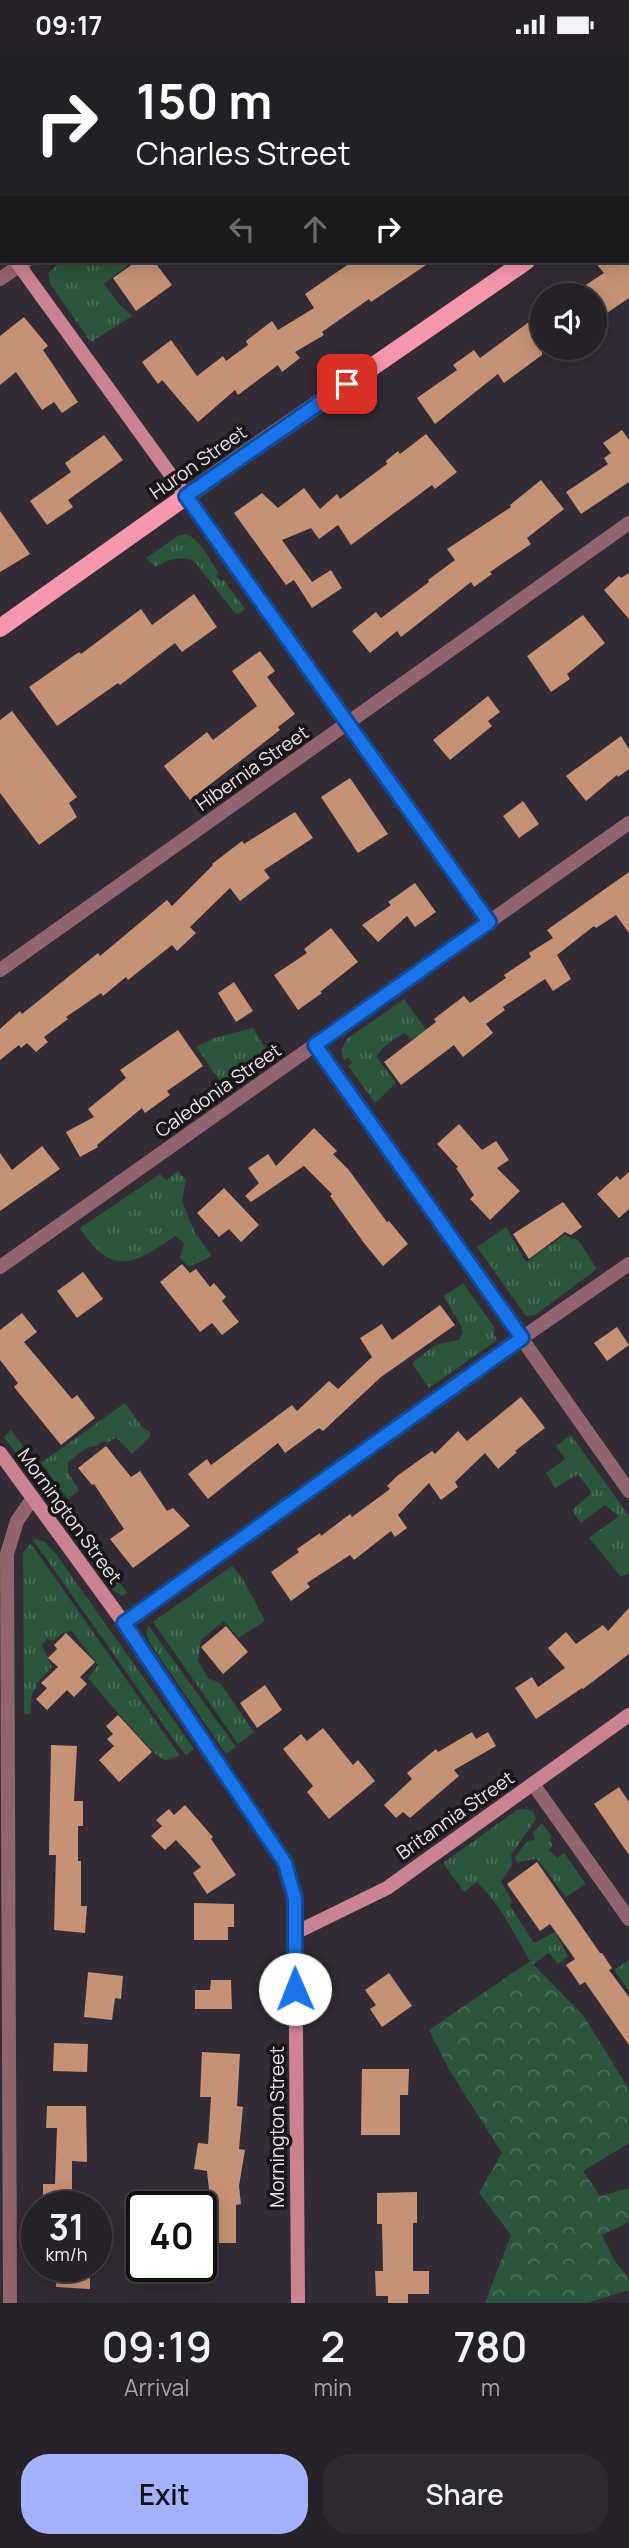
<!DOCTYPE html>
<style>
body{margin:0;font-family:Manrope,sans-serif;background:#2e2830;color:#f1f3f6;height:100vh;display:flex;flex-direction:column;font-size:26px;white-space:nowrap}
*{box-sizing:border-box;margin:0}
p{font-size:23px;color:#a4a3a8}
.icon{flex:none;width:38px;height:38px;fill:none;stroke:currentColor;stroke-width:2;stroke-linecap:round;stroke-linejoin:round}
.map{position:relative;height:2254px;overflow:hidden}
.sheet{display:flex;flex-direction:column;background:#262028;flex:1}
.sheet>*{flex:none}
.banner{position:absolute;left:0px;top:0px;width:630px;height:214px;box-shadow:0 4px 18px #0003,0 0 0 2px #423e45;background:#202124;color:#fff;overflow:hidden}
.buttons{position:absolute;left:530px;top:234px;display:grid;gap:14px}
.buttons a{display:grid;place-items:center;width:77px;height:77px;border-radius:50%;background:#262028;box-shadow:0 4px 18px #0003,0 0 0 2px #423e45;font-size:35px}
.speed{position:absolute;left:21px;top:2142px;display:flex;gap:14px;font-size:35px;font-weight:700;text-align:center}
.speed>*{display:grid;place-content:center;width:91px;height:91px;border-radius:50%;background:#262028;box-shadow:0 4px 18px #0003,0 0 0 2px #423e45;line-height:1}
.speed small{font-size:18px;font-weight:400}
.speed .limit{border:4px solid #111;border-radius:10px;background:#fff;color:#111}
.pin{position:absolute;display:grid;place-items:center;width:60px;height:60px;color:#fff;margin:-30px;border-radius:14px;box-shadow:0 4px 10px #0006}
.me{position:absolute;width:77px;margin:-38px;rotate:359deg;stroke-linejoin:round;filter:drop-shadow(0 0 5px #0008)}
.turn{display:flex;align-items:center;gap:24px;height:147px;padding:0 21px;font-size:32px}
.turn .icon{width:91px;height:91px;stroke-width:2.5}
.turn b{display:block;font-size:49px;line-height:60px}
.lanes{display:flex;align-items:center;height:66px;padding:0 21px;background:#0003;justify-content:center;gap:35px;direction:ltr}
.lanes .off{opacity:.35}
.eta{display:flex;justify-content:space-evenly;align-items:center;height:119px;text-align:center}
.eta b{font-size:42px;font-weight:600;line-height:49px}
.cta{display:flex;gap:14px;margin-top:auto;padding:14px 21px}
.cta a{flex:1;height:80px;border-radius:28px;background:#a4b1fc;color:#111;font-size:28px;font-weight:600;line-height:80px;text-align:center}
.cta a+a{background:#2e2830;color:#f1f3f6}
.status{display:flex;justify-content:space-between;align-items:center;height:49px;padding:0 35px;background:#262028;direction:ltr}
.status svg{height:19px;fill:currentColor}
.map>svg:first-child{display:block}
.grass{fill:url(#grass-tufts)}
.forest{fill:url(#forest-crowns)}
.building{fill:#c69275}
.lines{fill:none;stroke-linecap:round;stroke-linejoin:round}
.street{stroke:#92646e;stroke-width:14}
.secondary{stroke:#cb8291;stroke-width:14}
.primary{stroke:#f698ad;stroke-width:18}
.route-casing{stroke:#114b97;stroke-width:18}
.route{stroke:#1a73e8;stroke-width:12}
.labels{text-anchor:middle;stroke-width:7;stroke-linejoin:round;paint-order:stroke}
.street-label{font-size:19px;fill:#eae5eb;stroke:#191519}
</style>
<div class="status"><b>09:17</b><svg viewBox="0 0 49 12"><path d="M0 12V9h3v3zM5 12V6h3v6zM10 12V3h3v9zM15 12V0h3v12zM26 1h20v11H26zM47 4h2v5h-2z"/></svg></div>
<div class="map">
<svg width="629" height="2254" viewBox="0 0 629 2254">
<defs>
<pattern id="grass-tufts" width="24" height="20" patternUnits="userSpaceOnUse" patternTransform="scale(1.75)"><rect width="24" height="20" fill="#2a553a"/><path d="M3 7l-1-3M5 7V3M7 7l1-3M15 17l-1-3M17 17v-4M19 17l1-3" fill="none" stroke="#496d57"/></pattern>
<pattern id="forest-crowns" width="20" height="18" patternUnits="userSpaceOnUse" patternTransform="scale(1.75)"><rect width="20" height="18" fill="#2a553a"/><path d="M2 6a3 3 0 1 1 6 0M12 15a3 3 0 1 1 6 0" fill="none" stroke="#496d57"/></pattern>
</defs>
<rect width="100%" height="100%" fill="#332b35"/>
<g class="grass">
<path d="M62 212H133L104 235 118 254 132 267 91 293 50 235 48 224Z"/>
<path d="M185 485C200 489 210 512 219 524L216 527 220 532 224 531 245 560 239 565 234 563 194 512C179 506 169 511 155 518L146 509 178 487Z"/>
<path d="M404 950 427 982 430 1003 416 988 412 990 404 984 385 997 376 1007 396 1034 375 1054 348 1017 352 1014 348 1008 344 1012 341 1001 347 990Z"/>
<path d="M253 979 269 1005 223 1036 196 998 214 989Z"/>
<path d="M178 1122 186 1131 182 1152 195 1184 212 1207 189 1218 180 1209 184 1194 175 1187C135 1215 112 1229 80 1179L160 1125 166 1131Z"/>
<path d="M506 1178 526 1213 564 1186 579 1192 597 1220 535 1266 526 1267 477 1198Z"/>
<path d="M463 1234 494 1278V1284L497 1291 429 1339 412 1314 435 1296 459 1291 463 1283C460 1270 449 1260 444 1247Z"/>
<path d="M125 1354 142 1378 150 1383V1388L132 1405 116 1388 108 1394 102 1392 97 1397C84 1397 78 1407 68 1413V1423L79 1441 68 1450 41 1414Z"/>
<path d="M11 1381 32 1409 23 1414 4 1388Z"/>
<path d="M571 1386 629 1467V1524L621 1528 589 1489 619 1467 605 1456 581 1474 572 1461 592 1444 578 1425 555 1439 546 1424 565 1410 556 1397Z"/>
<path d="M39 1419 62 1452 54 1458 32 1427Z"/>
<path d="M68 1461 89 1491 81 1496 61 1468Z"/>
<path d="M35 1490 45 1493 56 1505 194 1700 186 1706 177 1695 33 1491Z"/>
<path d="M30 1495 32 1496 180 1707C176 1708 169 1711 164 1711 156 1709 97 1640 88 1629L98 1616 72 1582 63 1584 53 1592 47 1590 42 1596 52 1618 36 1635 37 1638 32 1644 30 1665H24L23 1504Z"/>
<path d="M96 1500 127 1544 122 1547 113 1541 88 1507Z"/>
<path d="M232 1517 243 1530 265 1572 238 1589 224 1572 201 1591 198 1612 208 1629 220 1634 254 1683 238 1695 153 1573Z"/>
<path d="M148 1576 236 1698 226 1705 152 1597 147 1587Z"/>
<path d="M525 1760 533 1762 536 1770 511 1806 512 1816 501 1833 512 1852 510 1857 534 1894 555 1883 568 1907 558 1915 549 1904 532 1916C516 1888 501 1856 477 1833L464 1843 443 1814 517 1761Z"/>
<path d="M542 1774 552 1788 549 1791 553 1796 549 1801 557 1809 564 1804 586 1835 566 1848 537 1810 517 1813 515 1808 527 1792 535 1791 533 1784Z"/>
<path d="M629 1911V1942L614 1921Z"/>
</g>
<path class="forest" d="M530 1912 583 1966 629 2040V2094L583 2122 600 2147 629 2139V2173L602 2186 614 2211 629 2229V2241L587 2254H485L511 2186 479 2144 502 2104 448 2019 429 1981Z"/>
<g class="building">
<path d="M137 212H154L172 236 136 262 113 229Z"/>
<path d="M353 212H432L371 253 369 250 322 283 324 286 295 303 300 309 282 323 278 316 238 346 235 341 198 373 162 331 158 335 142 313 171 291 197 327 223 307 226 312 248 296 246 292 272 272 278 281 314 259 305 245Z"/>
<path d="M594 212H629V249L595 272V247H569L604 224Z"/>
<path d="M24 268 48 297 43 301 78 353 62 364 54 353 42 361 16 323 0 336V287Z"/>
<path d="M533 270 542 283V306L504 334 498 325 435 375 417 349 457 321 453 316 474 301 480 309Z"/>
<path d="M622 381 629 391V433L581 465 566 443 608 415 604 409 611 404 603 394Z"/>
<path d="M426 385 457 423 435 440 432 436 351 496 338 476 319 490 311 479 282 491 312 533 331 521 342 539 312 559 294 531 286 536 234 464 262 444 278 459 304 439 320 460 337 445 340 450 387 415 386 412 398 402 400 405Z"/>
<path d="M104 386 123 411 68 451 73 458 47 476 30 452 71 423 65 414Z"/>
<path d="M541 431 564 460 527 489 531 495 490 523 492 525 474 538 471 533 401 588 397 582 370 604 352 582 376 563 381 569 429 533 428 531 455 511 447 500 511 458 510 456Z"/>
<path d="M0 462 30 505 0 523Z"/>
<path d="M629 524V570L604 541 619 527 621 529Z"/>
<path d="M194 545 217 578 182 603 175 594 120 636 118 634 57 677 29 638 79 603 81 605 141 560 152 576Z"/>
<path d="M583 566 605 594 567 625 570 630 551 643 527 607Z"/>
<path d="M260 602 275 622 267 628 295 665 278 678 280 681 190 751 164 717 207 683 213 691 257 657 232 622Z"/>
<path d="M488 647 500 663 488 672 492 677 450 711 433 691Z"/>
<path d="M12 662 77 748 69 754 77 768 39 796 0 744V671Z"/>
<path d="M621 687 629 700V720L618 728 617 726 586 752 566 727Z"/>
<path d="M350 729 388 785 358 804 321 748Z"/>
<path d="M523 752 539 775 519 789 503 767Z"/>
<path d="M295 763 313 789 264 821 270 829 240 852 230 839 190 878 196 884 177 902 172 896 128 931 126 928 103 947 101 944 66 968 68 970 44 988 48 993 36 1003 27 994 21 999 19 996 0 1011V980L20 962 22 965 98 904 100 907 167 851 172 857 213 816 212 815 242 792 244 795Z"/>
<path d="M629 823V884L616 866 596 879 594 877 557 906 571 930 553 942 545 930 503 958 505 961 486 975 493 984 463 1008 454 996 401 1036 384 1013 436 973 434 970 464 947 470 954 506 929 504 926 531 908 529 904 553 889 547 881Z"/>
<path d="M415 834 436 863 415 878 407 867 378 893 362 876 391 856 388 853Z"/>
<path d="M331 879 358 913 320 943 322 944 298 961 274 926 307 904 304 900Z"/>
<path d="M234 933 253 962 236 973 218 944Z"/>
<path d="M178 981 203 1017 167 1042 170 1046 145 1064 142 1059 97 1096 98 1098 80 1108 66 1083 94 1068 88 1060 126 1029 120 1021Z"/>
<path d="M459 1075 482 1101 496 1092 509 1111 497 1119 520 1142 490 1171 470 1150 474 1146 456 1119 458 1118 437 1095Z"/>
<path d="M314 1079 337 1102 333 1105 348 1120 387 1173 389 1172 408 1195 383 1217 364 1194 330 1147 332 1145 304 1117 251 1153 245 1147 259 1134 248 1119 268 1105 276 1117Z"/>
<path d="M42 1097 60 1120 0 1162V1104L12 1121Z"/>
<path d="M629 1123V1160L619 1169 597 1145 617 1127 620 1131Z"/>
<path d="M224 1139 259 1176 241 1193 229 1180 219 1188 197 1164Z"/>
<path d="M563 1153 582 1178 571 1186 565 1183 529 1210 513 1185Z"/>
<path d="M182 1215 190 1224 196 1220 210 1238 214 1234 226 1248 222 1252 239 1273 222 1286 212 1274 200 1283 160 1233Z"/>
<path d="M83 1223 103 1250 77 1269 57 1242Z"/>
<path d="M440 1256 455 1276 381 1328 323 1382 319 1379 285 1404 278 1394 208 1450 188 1425 207 1410 211 1416 292 1356 297 1362 329 1332 338 1340 372 1308 360 1289 382 1275 392 1291Z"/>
<path d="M22 1264 37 1283 24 1293 72 1350 77 1346 95 1369 61 1396 14 1338 18 1334 0 1311V1281Z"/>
<path d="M617 1278 629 1296 607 1312 594 1294Z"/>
<path d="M521 1348 545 1379 515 1402 517 1403 498 1420 485 1404 455 1433 458 1438 441 1451 429 1434 398 1466 407 1479 395 1488 391 1482 354 1511 350 1506 307 1534 310 1538 291 1552 271 1523 299 1503 297 1500 320 1484 321 1487 350 1465 352 1468 390 1440 387 1437 397 1427 432 1402 435 1405 458 1382 467 1392Z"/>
<path d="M106 1397 131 1428 140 1422 167 1462 173 1459 190 1477 133 1519 110 1490 124 1480 94 1435 92 1436 78 1419Z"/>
<path d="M629 1559V1605L583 1640 582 1639 536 1670 515 1639 532 1628 538 1638 565 1619 548 1599 566 1583 576 1595 603 1576 608 1582Z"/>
<path d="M226 1577 248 1603 223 1625 201 1598Z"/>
<path d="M66 1584 95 1613 80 1628 87 1635 74 1648 67 1641 47 1661 36 1650 47 1639 41 1634 58 1618 48 1609 57 1600 54 1596Z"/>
<path d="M265 1636 282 1661 257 1679 240 1654Z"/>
<path d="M118 1666 152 1703 119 1733 99 1711 114 1697 107 1690 113 1685 106 1677Z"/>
<path d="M323 1679 353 1716 358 1711 375 1732 329 1770 307 1743 313 1737 283 1700 301 1685 307 1692Z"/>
<path d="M472 1683 476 1690 488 1683 496 1697 454 1721 459 1727 410 1769 403 1763 396 1769 384 1756 412 1730 407 1724 436 1700 438 1703Z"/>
<path d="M51 1696 77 1697 74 1752H83V1777H78V1812H81V1857H87L85 1884 54 1881 56 1806H49Z"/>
<path d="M619 1738 629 1753V1806L594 1755Z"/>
<path d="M185 1756 213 1788 211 1790 236 1826 207 1845 193 1824 201 1818 176 1791 165 1801 151 1787 162 1777 156 1771 169 1760 174 1766Z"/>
<path d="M537 1813 600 1904H602L612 1919 609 1921 629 1948V1996L585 1933 580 1936 566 1916 575 1910 550 1875 540 1882 507 1835Z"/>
<path d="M194 1854 234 1855V1878H228V1891H194Z"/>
<path d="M88 1923 123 1927 121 1950 115 1949 112 1971 84 1968Z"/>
<path d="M389 1924 412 1957 382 1978 370 1960 376 1956 365 1941Z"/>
<path d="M211 1931H231L232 1960H195V1941H210Z"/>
<path d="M54 1994 88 1995 87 2023 53 2022Z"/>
<path d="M202 2003 240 2005 237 2057 243 2058 239 2100 245 2101 239 2137 241 2155 236 2156V2194H201V2170H212L207 2122 194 2120 198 2094 208 2095 211 2048H200Z"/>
<path d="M362 2020H409L408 2046H400V2086H361Z"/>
<path d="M47 2057H86L87 2113 72 2112V2158H43V2135H55L57 2079H46Z"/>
<path d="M417 2143V2174H413V2222H429V2245H408V2254H388V2247H376L375 2222H383L382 2175H377V2144Z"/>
<path d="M57 2217H90V2240L56 2238Z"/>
</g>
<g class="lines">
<g class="street">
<path d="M324 2 326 0"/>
<path d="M0 230 26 212"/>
<path d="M186 447 489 873"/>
<path d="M0 921 629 474"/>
<path d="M315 996 629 1442"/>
<path d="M0 1218 629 774"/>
<path d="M124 1574 484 1315 629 1215"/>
<path d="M533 1735 629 1870"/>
<path d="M10 2254 7 1505 17 1472 33 1449"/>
</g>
<g class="secondary">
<path d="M0 189 2 191"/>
<path d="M16 212 186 447"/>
<path d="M0 1404 124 1574 285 1814 295 1850 298 2254"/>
<path d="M295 1884 387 1839 629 1666"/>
</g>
<g class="primary">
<path d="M628 141H629"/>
<path d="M0 579 237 411 526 212"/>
</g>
</g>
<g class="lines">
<defs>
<path id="route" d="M295 1940V1850L285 1814 124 1574 522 1289 315 996 489 873 186 447 347 335"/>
</defs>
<use href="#route" class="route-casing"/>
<use href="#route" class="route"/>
</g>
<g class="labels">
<g class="street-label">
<text transform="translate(198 413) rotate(-35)" y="7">Huron Street</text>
<text transform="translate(252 719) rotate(-35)" y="7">Hibernia Street</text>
<text transform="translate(218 1041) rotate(-35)" y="7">Caledonia Street</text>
<text transform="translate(70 1467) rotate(54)" y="7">Mornington Street</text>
<text transform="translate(455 1766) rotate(-35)" y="7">Britannia Street</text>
<text transform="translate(277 2078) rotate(-90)" y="7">Mornington Street</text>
</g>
</g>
</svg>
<div class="buttons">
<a><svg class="icon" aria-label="sound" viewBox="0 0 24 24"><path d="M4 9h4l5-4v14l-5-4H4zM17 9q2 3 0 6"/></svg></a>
</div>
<div class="speed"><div>31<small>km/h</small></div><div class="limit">40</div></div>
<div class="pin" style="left:347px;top:335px;background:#d93025"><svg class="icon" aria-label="arrive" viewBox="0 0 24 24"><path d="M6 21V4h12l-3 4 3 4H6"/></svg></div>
<svg class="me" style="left:295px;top:1940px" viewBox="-20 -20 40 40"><circle r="19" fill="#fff"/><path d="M0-13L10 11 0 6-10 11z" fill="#1a73e8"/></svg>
<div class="banner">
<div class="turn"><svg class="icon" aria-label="right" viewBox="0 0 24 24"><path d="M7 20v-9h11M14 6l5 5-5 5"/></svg><div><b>150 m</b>Charles Street</div></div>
<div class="lanes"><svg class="icon off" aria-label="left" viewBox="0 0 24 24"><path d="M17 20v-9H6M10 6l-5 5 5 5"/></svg><svg class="icon off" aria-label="ahead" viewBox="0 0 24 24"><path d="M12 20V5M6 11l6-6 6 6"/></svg><svg class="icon" aria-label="right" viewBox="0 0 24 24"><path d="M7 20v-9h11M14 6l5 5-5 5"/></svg></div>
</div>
</div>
<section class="sheet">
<div class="eta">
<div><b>09:19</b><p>Arrival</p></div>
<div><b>2</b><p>min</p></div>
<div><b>780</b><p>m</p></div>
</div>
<div class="cta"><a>Exit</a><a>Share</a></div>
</section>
